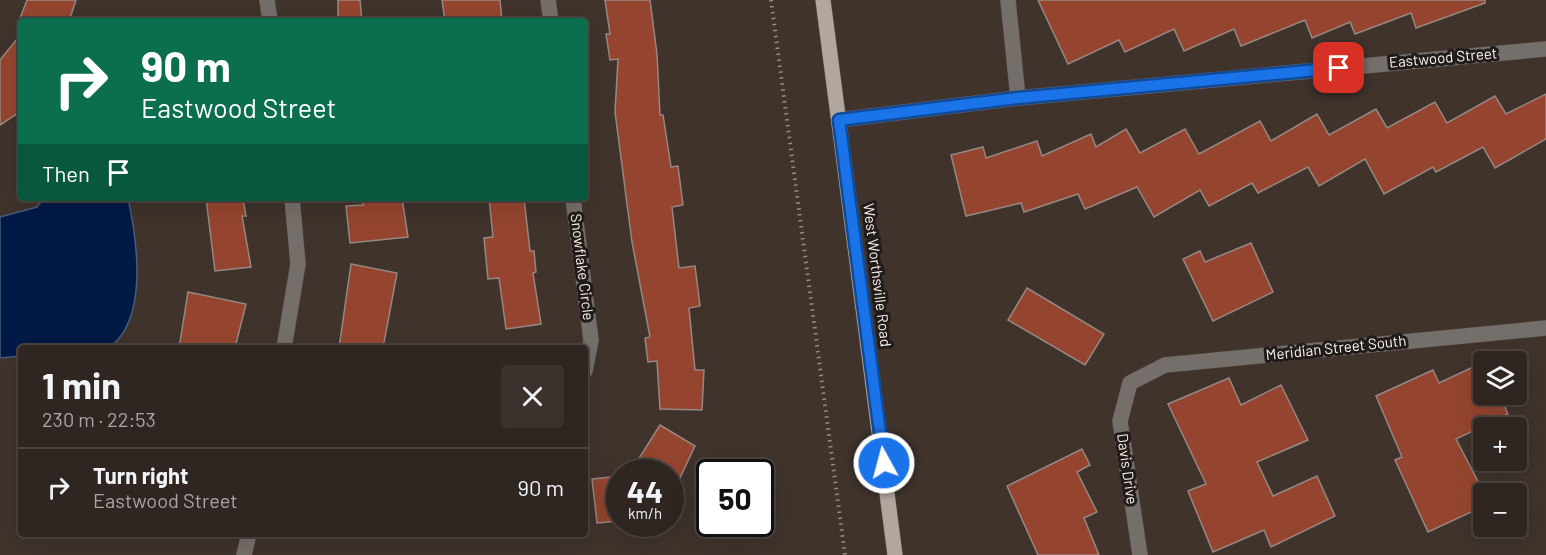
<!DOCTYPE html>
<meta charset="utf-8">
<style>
body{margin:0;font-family:Barlow,sans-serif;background:#3b322e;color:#f1f3f6;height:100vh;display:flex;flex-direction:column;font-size:22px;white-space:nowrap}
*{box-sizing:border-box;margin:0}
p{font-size:20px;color:#a7a5a5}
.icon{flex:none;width:33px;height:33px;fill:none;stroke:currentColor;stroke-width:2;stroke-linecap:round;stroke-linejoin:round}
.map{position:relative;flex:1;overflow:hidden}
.sheet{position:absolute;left:18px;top:345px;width:570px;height:192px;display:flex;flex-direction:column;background:#2f2621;border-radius:6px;box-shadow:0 6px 24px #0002,0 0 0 2px #4a433f}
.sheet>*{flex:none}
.guide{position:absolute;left:18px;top:18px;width:570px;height:183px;border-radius:6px;box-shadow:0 6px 24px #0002,0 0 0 2px #4a433f;background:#0b6e4f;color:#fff;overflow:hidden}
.buttons{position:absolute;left:1473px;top:351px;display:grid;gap:12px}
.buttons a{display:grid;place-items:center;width:54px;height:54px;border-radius:6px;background:#2f2621;box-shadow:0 6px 24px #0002,0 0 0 2px #4a433f;font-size:30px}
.speed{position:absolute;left:606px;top:459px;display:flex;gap:12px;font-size:30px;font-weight:700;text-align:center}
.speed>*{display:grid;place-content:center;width:78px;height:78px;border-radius:50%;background:#2f2621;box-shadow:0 6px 24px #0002,0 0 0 2px #4a433f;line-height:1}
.speed small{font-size:15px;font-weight:400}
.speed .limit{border:3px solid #111;border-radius:9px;background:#fff;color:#111}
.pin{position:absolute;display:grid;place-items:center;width:51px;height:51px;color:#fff;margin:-26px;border-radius:12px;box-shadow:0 3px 9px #0006}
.me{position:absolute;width:66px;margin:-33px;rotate:353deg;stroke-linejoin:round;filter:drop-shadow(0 0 4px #0008)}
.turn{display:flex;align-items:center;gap:21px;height:126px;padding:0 24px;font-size:27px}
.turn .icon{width:78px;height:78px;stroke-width:2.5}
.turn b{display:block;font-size:42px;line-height:51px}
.then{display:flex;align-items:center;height:57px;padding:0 24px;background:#0003;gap:12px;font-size:22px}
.round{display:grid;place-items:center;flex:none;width:63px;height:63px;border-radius:6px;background:#3b322e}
.head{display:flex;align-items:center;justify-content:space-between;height:102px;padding:0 24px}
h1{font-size:36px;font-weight:700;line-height:45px}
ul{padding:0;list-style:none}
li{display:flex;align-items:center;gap:18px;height:78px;padding:0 24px;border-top:2px solid #4a433f}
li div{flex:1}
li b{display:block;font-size:22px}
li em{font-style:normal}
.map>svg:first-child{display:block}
.water{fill:#001a46;stroke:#4b5b78;stroke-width:1.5}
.building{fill:#95452f;stroke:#978783;stroke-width:1.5}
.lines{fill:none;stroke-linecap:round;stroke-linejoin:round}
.minor-casing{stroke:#5d524b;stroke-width:16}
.major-casing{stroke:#5d524b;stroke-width:16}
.path{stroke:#948b85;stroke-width:4;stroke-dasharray:1.5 4.5;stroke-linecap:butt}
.minor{stroke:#756f6b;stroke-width:15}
.major{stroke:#b2a79f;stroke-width:15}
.route-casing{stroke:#114b97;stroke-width:15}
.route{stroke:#1a73e8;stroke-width:10}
.labels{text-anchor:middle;stroke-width:6;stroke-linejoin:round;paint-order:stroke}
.street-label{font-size:15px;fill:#faf3ee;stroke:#211c19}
</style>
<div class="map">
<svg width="1546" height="555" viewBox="0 0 1546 555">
<rect width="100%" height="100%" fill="#3f332c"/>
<path class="water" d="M44 198H128C137 240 149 319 109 348H21V356L0 358V217L37 207Z"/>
<g class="building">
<path d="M27 0H76L69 21H19Z"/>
<path d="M338 0H360L362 21H338Z"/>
<path d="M442 0H500L502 21H445Z"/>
<path d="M605 0H650L657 54 660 115H663L671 167 678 166 683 205 672 207 679 268 695 266 700 306 689 308 695 370H704L702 410 660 409 657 361 648 362 645 338 650 337 632 242 615 112 618 59 610 60 606 34H610Z"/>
<path d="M1038 0H1485V3L1416 28 1411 13 1355 34 1350 22 1312 38 1305 20 1241 46 1234 29 1184 51 1174 29 1125 52 1119 40 1068 64Z"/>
<path d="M21 34V111L0 125V60Z"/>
<path d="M1546 94V139L1495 168 1483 147 1436 172 1433 167 1384 194 1365 159 1319 186 1308 167 1258 193 1252 183 1209 206 1200 190 1154 217 1137 187 1085 209 1078 194 1024 212 1021 203 966 216 951 155 983 147 986 158 1037 141 1042 156 1091 134 1096 147 1126 129 1140 153 1185 129 1199 154 1260 121 1271 141 1317 114 1329 135 1376 109 1387 128 1435 102 1447 123 1495 96 1506 114Z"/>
<path d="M206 198H243L246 216H242L251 267 215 271Z"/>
<path d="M375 198H402L408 237 350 243 346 206 363 205V200Z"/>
<path d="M489 198H524L530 251H534L536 272 533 273 541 324 506 329 499 278 488 279 484 238 493 237Z"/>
<path d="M1251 243 1273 292 1213 321 1183 259 1200 251 1205 262Z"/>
<path d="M351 264 397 273 383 348H339Z"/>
<path d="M1027 288 1104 334 1085 365 1008 320Z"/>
<path d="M188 292 246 304 235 348H179Z"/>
<path d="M1484 362V394H1499L1508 414 1456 439 1484 493V506L1428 532 1395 460 1402 457 1376 396 1433 370 1439 383Z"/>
<path d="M1229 378 1241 405 1281 385 1308 440 1257 462 1273 496 1317 476 1335 516 1271 547 1264 530 1213 552 1188 491 1206 484 1168 404Z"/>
<path d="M660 425 695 446 678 482 670 478V472H661L638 460Z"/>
<path d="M1082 449 1090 465 1077 472 1097 512 1084 518 1099 555H1038L1007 486Z"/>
<path d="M620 476V521L597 523 592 479Z"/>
</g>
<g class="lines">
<defs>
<g id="minor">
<path d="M267 0 270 21"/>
<path d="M548 0 551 21"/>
<path d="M1008 0 1018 98"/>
<path d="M839 120 1018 98 1546 49"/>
<path d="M573 198 591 340 585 371"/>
<path d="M284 348 298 264 292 198"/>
<path d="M244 555 249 534"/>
<path d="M1140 555 1120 421 1130 383 1165 365 1546 328"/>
</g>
<path id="major" d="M823 0 895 555"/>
</defs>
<use href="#minor" class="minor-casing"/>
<use href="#major" class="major-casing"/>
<path class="path" d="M771 0 845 555"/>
<use href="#minor" class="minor"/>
<use href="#major" class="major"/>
</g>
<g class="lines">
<defs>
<path id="route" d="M884 463 839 120 1018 98 1339 68"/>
</defs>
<use href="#route" class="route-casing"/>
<use href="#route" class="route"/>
</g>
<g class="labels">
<g class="street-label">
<text transform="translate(1443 58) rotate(-5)" y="5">Eastwood Street</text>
<text transform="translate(582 267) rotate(83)" y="5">Snowflake Circle</text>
<text transform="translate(877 275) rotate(83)" y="5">West Worthsville Road</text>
<text transform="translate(1336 348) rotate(-6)" y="5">Meridian Street South</text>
<text transform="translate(1127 469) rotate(82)" y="5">Davis Drive</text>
</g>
</g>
</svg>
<div class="buttons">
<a><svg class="icon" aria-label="layers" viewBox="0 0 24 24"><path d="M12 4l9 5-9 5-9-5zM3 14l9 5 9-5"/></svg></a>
<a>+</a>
<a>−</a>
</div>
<div class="speed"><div>44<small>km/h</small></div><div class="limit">50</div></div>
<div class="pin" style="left:1339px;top:68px;background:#d93025"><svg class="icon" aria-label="arrive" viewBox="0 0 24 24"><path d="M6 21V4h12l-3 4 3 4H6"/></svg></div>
<svg class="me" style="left:884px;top:463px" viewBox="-20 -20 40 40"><circle r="17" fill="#1a73e8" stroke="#fff" stroke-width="3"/><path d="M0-11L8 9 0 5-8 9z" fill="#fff"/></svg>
<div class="guide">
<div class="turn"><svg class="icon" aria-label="right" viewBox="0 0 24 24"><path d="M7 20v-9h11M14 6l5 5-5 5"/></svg><div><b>90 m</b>Eastwood Street</div></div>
<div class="then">Then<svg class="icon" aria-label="arrive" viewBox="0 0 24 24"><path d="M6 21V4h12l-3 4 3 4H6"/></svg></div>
</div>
<section class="sheet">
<div class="head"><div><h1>1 min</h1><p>230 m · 22:53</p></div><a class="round"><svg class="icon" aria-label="close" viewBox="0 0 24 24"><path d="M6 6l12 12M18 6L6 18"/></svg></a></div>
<ul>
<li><svg class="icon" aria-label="right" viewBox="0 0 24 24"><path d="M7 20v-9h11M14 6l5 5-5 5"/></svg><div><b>Turn right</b><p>Eastwood Street</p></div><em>90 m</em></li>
</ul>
</section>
</div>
